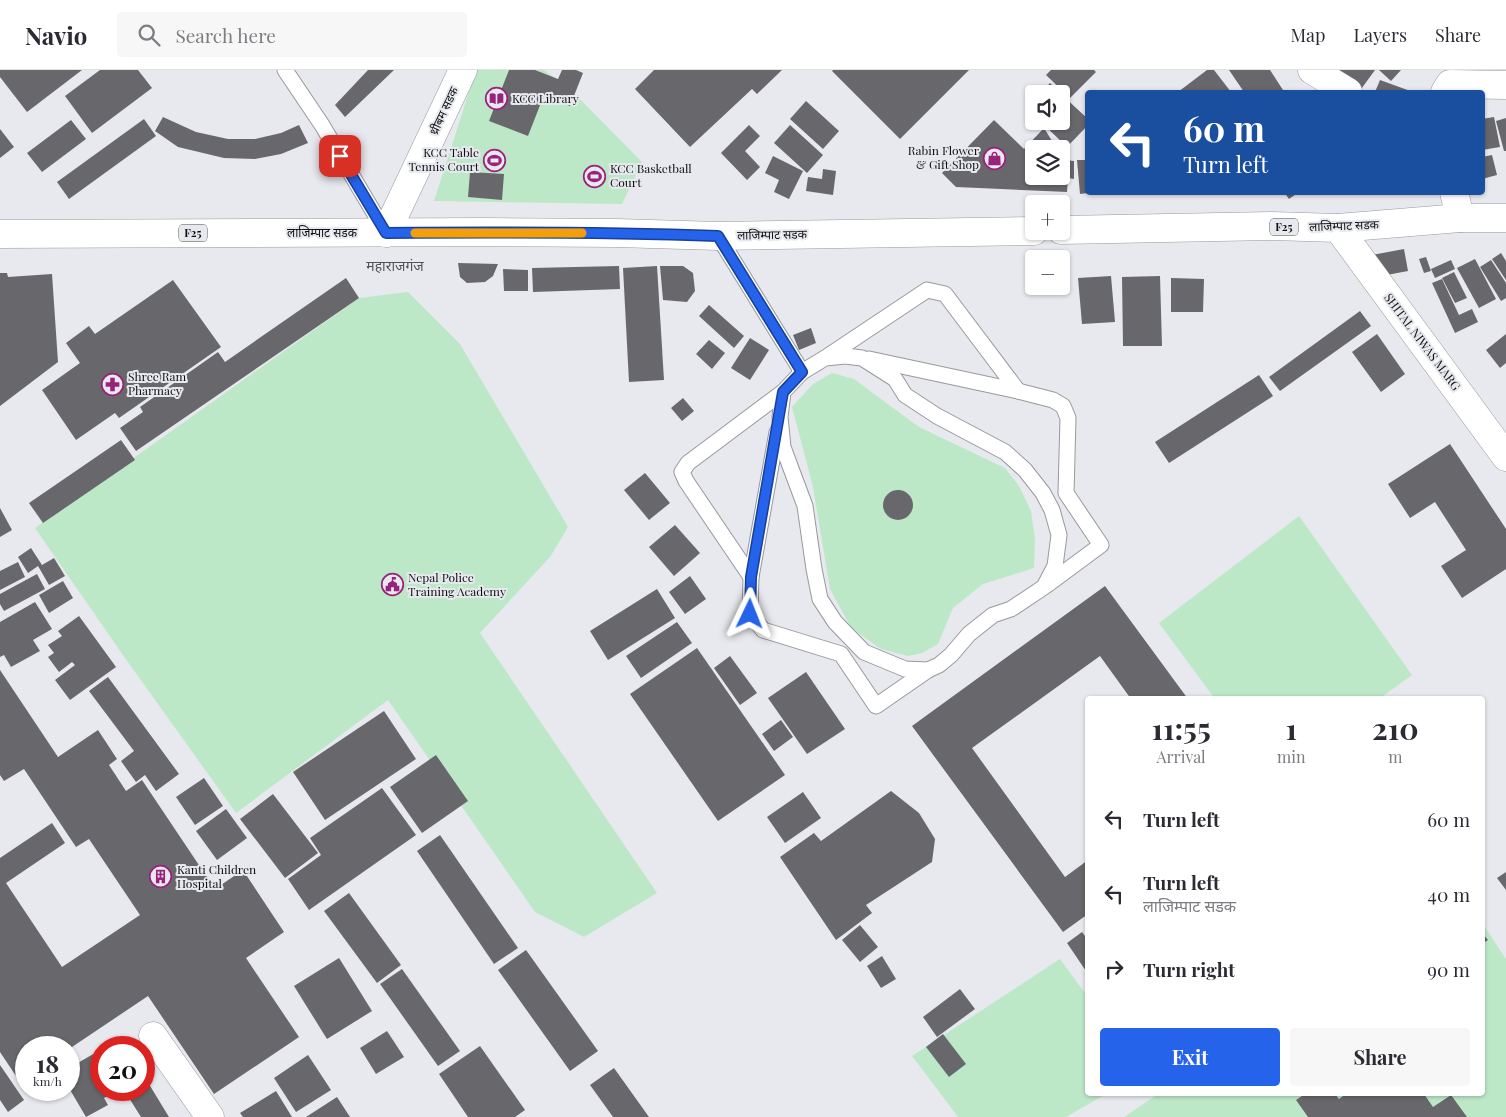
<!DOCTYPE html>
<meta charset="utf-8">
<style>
body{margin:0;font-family:"Playfair Display","Noto Sans Devanagari",serif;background:#f7f7f7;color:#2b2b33;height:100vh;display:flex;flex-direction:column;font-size:19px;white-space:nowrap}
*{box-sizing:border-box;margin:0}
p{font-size:16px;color:#7c7c81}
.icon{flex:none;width:28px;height:28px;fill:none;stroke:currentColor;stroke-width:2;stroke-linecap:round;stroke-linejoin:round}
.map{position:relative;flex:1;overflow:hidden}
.sheet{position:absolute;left:1085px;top:626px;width:400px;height:400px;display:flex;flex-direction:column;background:#fff;border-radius:5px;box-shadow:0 1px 4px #0004}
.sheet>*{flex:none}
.guide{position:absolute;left:1085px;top:20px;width:400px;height:105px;border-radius:5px;box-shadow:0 1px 4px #0004;background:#1a4fa0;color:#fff;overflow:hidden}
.tools{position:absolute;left:1025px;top:15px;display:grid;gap:10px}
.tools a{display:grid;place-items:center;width:45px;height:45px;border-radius:5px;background:#fff;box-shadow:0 1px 4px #0004;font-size:25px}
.speed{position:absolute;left:15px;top:966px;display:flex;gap:10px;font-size:25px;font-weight:700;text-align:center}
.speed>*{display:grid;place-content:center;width:65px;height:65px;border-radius:50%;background:#fff;box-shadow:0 1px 4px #0004;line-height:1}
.speed small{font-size:12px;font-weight:400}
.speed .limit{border:8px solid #d22;background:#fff;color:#111}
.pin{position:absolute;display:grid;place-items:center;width:42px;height:42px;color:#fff;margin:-21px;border-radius:10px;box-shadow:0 2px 8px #0006}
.me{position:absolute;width:55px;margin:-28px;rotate:2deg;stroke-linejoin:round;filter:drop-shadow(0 0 4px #0008)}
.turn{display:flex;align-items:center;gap:18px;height:105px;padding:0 15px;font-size:22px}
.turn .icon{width:65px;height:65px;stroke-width:2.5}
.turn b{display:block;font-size:35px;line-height:42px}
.eta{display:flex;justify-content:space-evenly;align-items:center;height:85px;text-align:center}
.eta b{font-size:30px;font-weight:700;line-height:35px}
.cta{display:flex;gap:10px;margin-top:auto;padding:10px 15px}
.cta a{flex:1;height:58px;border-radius:5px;background:#2563eb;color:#fff;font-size:20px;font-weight:700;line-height:58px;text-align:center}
.cta a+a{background:#f7f7f7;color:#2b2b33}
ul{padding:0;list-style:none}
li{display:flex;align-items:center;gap:15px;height:75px;padding:0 15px}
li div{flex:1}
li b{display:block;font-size:19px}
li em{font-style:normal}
header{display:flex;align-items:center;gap:30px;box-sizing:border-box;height:70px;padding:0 25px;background:#fff;border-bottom:1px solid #e1e1e2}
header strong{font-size:24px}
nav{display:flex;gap:28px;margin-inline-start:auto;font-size:18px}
.search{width:350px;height:45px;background:#f7f7f7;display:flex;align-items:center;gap:12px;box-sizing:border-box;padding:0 18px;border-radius:5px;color:#7c7c81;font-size:19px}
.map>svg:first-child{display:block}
.green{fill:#bde8c8}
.building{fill:#68686c}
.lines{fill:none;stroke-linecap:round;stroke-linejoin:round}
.lane-casing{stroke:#98999e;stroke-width:17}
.street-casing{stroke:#98999e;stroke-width:29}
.secondary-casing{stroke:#98999e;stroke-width:29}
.primary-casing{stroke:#98999e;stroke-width:29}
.lane{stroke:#fff;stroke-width:15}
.street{stroke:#fff;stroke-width:28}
.secondary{stroke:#fff;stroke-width:28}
.primary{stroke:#fff;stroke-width:28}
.route-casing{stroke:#184099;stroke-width:12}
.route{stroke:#2563eb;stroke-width:9}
.slow{stroke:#f59e0b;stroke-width:9}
.labels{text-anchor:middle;stroke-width:4;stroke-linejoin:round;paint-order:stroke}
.shield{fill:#e7e9ee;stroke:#4f5053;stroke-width:1}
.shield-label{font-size:11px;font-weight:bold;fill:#0e0f10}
.poi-label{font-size:12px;fill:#0e0f10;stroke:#e7e9ee;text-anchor:start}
.street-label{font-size:12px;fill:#0e0f10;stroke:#e7e9ee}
.neighbourhood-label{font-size:14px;fill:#515256;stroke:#e7e9ee}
</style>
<header>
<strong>Navio</strong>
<div class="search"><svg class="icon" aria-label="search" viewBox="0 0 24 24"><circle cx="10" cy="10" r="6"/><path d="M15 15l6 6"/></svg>Search here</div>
<nav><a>Map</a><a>Layers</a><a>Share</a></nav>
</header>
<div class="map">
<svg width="1506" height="1047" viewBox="0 0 1506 1047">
<rect width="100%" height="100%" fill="#e7e9ee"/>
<g class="green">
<path d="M476 0H544L572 21 642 92 622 134 434 131Z"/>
<path d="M408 222 460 274 568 457 550 487 480 563 657 823 584 867 535 842 388 630 236 743 125 588 35 458 359 228Z"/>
<path d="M832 303 854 309 919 357 1005 398 1019 416 1031 441 1035 469 1034 498 983 514 953 538 938 574 922 583 908 586 881 579 851 558 830 519 813 417 792 337 813 314Z"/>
<path d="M1299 446 1412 605 1379 629H1215L1159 553Z"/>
<path d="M1483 854 1506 889V1047H1124L1158 1024H1482Z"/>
<path d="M1060 889 1087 926 1088 1024H1106L1066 1047H958L912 986Z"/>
</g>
<g class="building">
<path d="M0 0H82L27 42 0 7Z"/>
<path d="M100 0H138L152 18 92 63 65 26Z"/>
<path d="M368 0H394L345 47 335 35Z"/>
<path d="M509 0H535L558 9 562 0H576L583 3 570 36 544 25 528 66 489 51Z"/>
<path d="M654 0H782L757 24 752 19 690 77 635 19Z"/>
<path d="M833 0H969L900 69 832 1Z"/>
<path d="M1051 0H1094L1096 2 1070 28 1046 5Z"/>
<path d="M1207 0H1214L1231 22H1178Z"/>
<path d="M1229 0H1270L1283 20 1279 22H1244Z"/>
<path d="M1326 0H1375L1359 22Z"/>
<path d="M1379 0H1401L1391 11Z"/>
<path d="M1380 10 1413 22H1375Z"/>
<path d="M1050 13 1061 24H1040Z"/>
<path d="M1061 24 1088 49V55L1067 77 1040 51H1061Z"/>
<path d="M1034 30V46L1026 39Z"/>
<path d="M806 31 839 61 823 79 790 49Z"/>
<path d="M163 47 196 62 228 69H255L281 63 299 55 308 73 281 84 255 89 224 88 178 77 155 61Z"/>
<path d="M1494 47 1500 77 1482 80V49Z"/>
<path d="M1506 48V81H1504L1496 51Z"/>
<path d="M144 49 156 66 69 129 57 112Z"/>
<path d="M71 50 86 69 42 102 27 83Z"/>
<path d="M994 50 1024 79 1044 58 1057 79H1034V106H1061V86L1064 90 1074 91V109L1068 108 1067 122 956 117 942 103Z"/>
<path d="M749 55 760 66 745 81 760 97 747 110 721 83Z"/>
<path d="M790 55 823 85 807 103 774 73Z"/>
<path d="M0 59 14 77 0 88Z"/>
<path d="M1492 85 1497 105 1482 109V87Z"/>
<path d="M773 86 803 101 789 129 774 122 779 110 765 103Z"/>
<path d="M1077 90H1088V123L1080 124Z"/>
<path d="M823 99 836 101 833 125 806 121 808 107 822 109Z"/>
<path d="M470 102 504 104 502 130 468 127Z"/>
<path d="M1284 122H1299L1289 129Z"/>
<path d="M1335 122H1349V124L1336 125Z"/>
<path d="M1404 179 1408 201 1376 207 1372 185Z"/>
<path d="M1501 183 1506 191V210L1492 189Z"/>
<path d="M1426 187 1431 201 1424 203 1419 189Z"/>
<path d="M1475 189 1496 229 1479 238 1457 198Z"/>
<path d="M1451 190 1455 199 1435 208 1431 199Z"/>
<path d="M1491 190 1506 213V228L1501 231 1480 197Z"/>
<path d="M458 193 498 194 493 206 485 212 467 213 460 207Z"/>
<path d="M619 196 620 219 533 222 532 198Z"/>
<path d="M657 196 664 310 629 312 623 198Z"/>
<path d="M660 196H683L693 203 695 221 687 232 663 230Z"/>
<path d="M503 199 528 200V221H504Z"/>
<path d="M1454 202 1467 228 1455 233 1442 208Z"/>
<path d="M0 203H7L8 207 52 204 58 292 0 336Z"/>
<path d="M1111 206 1115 252 1082 254 1078 208Z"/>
<path d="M1160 206 1162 276H1123L1122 207Z"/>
<path d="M346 208 359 228 136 381 120 358 143 342 140 337 218 282 225 292Z"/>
<path d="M1171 208 1204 209 1203 242H1171Z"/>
<path d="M1442 209 1459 245 1472 239 1478 252 1455 263 1432 213Z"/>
<path d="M173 210 221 277 119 348 115 343 76 370 42 320 80 293 66 273 89 256 95 264Z"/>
<path d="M709 235 744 266 734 278 699 246Z"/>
<path d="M1360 241 1371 256 1280 321 1269 307Z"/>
<path d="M811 258 816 273 799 280 793 265Z"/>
<path d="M1377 264 1405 304 1381 322 1352 282Z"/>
<path d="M1506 264V293L1500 298 1486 280Z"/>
<path d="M750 268 769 280 750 310 731 298Z"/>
<path d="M709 270 725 283 712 299 696 284Z"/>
<path d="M1259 305 1273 326 1169 393 1155 372Z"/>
<path d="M683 328 694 341 682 351 671 338Z"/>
<path d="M121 370 135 390 43 453 29 433Z"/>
<path d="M1450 374 1506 459V499L1462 528 1441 496 1466 480 1435 432 1410 448 1388 414Z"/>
<path d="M645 403 670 433 649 450 624 420Z"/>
<circle cx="898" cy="435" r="15"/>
<path d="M0 438 12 460 0 467Z"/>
<path d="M675 455 700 483 674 506 649 477Z"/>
<path d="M31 478 42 495 54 488 65 506 49 515 38 496 28 503 18 487Z"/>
<path d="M18 492 25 507 0 520V501Z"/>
<path d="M37 504 45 519 4 541 0 534V524Z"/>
<path d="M690 506 706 529 685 544 669 522Z"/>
<path d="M63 511 73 528 49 543 39 525Z"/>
<path d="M1105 516 1188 629H1131L1100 586 972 678 1065 807 1088 790V844L1063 862 912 656Z"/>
<path d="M657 519 675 548 608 590 590 561Z"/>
<path d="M35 532 52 559 33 570 40 581 11 597 4 585 0 587V552Z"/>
<path d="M79 546 116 597 70 630 55 610 75 595 72 592 59 602 48 587 54 583 48 575 62 566 58 561Z"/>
<path d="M677 552 692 573 641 608 626 586Z"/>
<path d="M697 578 785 705 718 751 630 624Z"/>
<path d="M730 586 757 623 740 635 714 598Z"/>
<path d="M0 600 58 687 98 660 117 689 109 695 126 721 142 710 215 819 243 800 284 862 246 888 299 967 214 1024 148 926 69 979V978H26V1008L20 1012 0 982V788L52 753 65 773 6 813 62 897 140 845 89 769 76 777 24 699 4 711 0 705Z"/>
<path d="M806 602 845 659 807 684 768 628Z"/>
<path d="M108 607 179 704 156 721 145 705 136 712 121 691 134 681 89 621Z"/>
<path d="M384 641 416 689 325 750 293 702Z"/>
<path d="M781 650 793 667 774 681 762 664Z"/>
<path d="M436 685 468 731 422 763 390 717Z"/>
<path d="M204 708 223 736 195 755 176 727Z"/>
<path d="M382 718 416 765 309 840 288 809 321 785 310 768Z"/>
<path d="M891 721 919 743 935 769 932 792 866 835 872 843 836 870 780 787 814 763 821 771Z"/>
<path d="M803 722 821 748 785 773 767 747Z"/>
<path d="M273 724 318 783 285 808 240 749Z"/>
<path d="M226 739 247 768 217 790 196 761Z"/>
<path d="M440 765 518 878 494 894 417 781Z"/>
<path d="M1506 802V820L1497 808Z"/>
<path d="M349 823 401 895 377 913 324 841Z"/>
<path d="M860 855 878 877 860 892 842 870Z"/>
<path d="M1082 862 1088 870V904L1067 873Z"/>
<path d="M1482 863 1488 870 1482 874Z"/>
<path d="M526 880 598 981 570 1001 498 900Z"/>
<path d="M882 886 896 909 881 918 867 896Z"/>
<path d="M339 888 372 941 327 969 294 916Z"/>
<path d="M402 899 460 981 438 996 380 914Z"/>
<path d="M960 919 975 939 937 967 923 947Z"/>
<path d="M387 961 404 987 376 1004 360 978Z"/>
<path d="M943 964 966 994 949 1007 926 977Z"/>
<path d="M480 976 525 1040 515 1047H468L439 1004Z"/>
<path d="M95 983 101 993V1020H118L104 1028 108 1035 86 1047 69 1018V998Z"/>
<path d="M308 985 331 1020 296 1042 274 1008Z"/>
<path d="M0 995 24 1030 8 1042 0 1030Z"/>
<path d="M614 998 649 1047H613L590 1015Z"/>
<path d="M144 1006 169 1047H141L124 1020H144Z"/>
<path d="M276 1021 292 1047H243L240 1043Z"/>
<path d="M1305 1024H1335L1339 1029 1346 1024H1424L1433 1037 1451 1025 1467 1047H1308L1296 1030Z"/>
<path d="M337 1027 350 1047H306Z"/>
</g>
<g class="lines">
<defs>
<g id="lane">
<path d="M285 0 322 55 386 163"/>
<path d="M718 166 802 302"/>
<path d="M828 286 927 220 945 224 1018 321"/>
<path d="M845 286 862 288 895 309 905 325 937 346 1005 382 1025 400 1043 423 1052 440 1059 465 1055 496 1044 517 1011 539 993 545 969 564 951 585 939 595 928 600 905 599 864 582 835 552 820 529 814 499 805 436 783 377 780 347 783 322 802 302 825 288Z"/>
<path d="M869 289 1018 321 1053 330 1063 336 1068 348 1066 423 1101 475 1047 515"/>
<path d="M777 362 751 507 750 544 763 560 841 584 876 636 928 600"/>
<path d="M751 507 686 411 682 402 688 393 783 322"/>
</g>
<g id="street">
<path d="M1312 0 1348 22"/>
<path d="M1445 22 1450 14 1506 15"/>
<path d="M1454 122 1460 148"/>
<path d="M153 966 210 1047"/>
</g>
<path id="secondary" d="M1338 158 1506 387"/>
<g id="primary">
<path d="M1061 160 1272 156 1338 158 1460 148H1506"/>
<path d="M386 163 463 0"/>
<path d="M0 164 485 162 617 163 718 166 1034 161"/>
</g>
</defs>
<use href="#lane" class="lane-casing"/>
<use href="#street" class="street-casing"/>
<use href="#secondary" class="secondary-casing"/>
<use href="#primary" class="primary-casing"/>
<use href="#lane" class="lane"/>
<use href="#street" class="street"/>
<use href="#secondary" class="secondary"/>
<use href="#primary" class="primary"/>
</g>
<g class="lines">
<defs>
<path id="route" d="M340 86 386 163C497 162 607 162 718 166L802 302 783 322 751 507 750 544"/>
</defs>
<use href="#route" class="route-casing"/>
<use href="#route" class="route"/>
<path class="slow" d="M415 163H582"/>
</g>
<defs>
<symbol id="library-ring" viewBox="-11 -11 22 22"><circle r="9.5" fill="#e7e9ee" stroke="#9a227c" stroke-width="1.5"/><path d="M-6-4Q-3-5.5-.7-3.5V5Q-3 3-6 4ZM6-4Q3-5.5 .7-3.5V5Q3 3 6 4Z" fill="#9a227c"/></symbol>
<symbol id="shop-ring" viewBox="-11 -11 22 22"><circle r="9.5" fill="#e7e9ee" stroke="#9a227c" stroke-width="1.5"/><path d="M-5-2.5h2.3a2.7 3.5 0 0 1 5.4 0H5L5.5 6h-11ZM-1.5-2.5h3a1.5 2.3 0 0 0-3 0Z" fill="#9a227c"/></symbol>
<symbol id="stadium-ring" viewBox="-11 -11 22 22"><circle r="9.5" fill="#e7e9ee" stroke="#9a227c" stroke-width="1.5"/><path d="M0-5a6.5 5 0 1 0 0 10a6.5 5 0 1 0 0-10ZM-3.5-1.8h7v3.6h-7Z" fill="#9a227c"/></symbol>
<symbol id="pharmacy-ring" viewBox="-11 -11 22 22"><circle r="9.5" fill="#e7e9ee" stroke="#9a227c" stroke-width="1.5"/><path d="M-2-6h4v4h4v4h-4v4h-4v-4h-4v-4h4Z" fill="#9a227c"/></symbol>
<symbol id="civic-ring" viewBox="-11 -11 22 22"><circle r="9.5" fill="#e7e9ee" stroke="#9a227c" stroke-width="1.5"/><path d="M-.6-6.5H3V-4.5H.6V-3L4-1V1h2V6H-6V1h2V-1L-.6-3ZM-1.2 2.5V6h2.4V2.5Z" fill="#9a227c"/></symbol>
<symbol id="building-ring" viewBox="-11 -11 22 22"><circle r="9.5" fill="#e7e9ee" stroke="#9a227c" stroke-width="1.5"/><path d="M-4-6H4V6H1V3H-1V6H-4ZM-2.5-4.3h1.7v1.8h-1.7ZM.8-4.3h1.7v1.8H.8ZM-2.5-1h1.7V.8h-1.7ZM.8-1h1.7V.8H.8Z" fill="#9a227c"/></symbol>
</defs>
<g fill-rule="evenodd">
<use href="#library-ring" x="484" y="16" width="25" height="25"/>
<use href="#shop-ring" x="982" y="76" width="25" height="25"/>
<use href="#stadium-ring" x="482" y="78" width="25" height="25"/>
<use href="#stadium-ring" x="582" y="94" width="25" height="25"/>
<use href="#pharmacy-ring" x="100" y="302" width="25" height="25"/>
<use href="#civic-ring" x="380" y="502" width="25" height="25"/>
<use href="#building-ring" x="148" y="794" width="25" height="25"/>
</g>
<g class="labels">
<g class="shield">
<rect x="1270" y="148.5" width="28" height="17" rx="4"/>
<rect x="179" y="154.5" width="28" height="17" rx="4"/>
</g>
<g class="shield-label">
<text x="1284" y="161">F25</text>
<text x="193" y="167">F25</text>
</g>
<g class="poi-label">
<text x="512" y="33">KCC Library</text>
<text x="979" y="85" text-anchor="end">Rabin Flower<tspan x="979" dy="14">&amp; Gift Shop</tspan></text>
<text x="479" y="87" text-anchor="end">KCC Table<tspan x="479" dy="14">Tennis Court</tspan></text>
<text x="610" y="103">KCC Basketball<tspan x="610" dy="14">Court</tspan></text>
<text x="128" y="311">Shree Ram<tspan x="128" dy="14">Pharmacy</tspan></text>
<text x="408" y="512">Nepal Police<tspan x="408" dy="14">Training Academy</tspan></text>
<text x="177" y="804">Kanti Children<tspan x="177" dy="14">Hospital</tspan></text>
</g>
<g class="street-label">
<text transform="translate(444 41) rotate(-65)" y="4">थ्रीबम सडक</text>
<text transform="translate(1344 156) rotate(-2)" y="4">लाजिम्पाट सडक</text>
<text x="322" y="167">लाजिम्पाट सडक</text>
<text transform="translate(772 165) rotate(-1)" y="4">लाजिम्पाट सडक</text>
<text transform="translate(1422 272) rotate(53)" y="4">SHITAL NIWAS MARG</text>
</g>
<g class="neighbourhood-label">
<text x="395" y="201">महाराजगंज</text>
</g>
</g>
</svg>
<div class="tools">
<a><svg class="icon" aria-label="sound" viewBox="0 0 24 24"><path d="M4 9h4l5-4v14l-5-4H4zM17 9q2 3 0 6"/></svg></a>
<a><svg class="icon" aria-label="layers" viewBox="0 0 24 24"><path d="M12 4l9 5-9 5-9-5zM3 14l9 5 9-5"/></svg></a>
<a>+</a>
<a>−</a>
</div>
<div class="speed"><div>18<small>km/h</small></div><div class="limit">20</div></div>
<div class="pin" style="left:340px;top:86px;background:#d93025"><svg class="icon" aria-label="arrive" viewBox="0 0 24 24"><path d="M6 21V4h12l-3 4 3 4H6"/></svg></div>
<svg class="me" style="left:750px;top:544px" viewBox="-20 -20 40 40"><path d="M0-17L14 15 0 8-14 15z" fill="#2563eb" stroke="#fff" stroke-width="4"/></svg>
<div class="guide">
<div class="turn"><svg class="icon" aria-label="left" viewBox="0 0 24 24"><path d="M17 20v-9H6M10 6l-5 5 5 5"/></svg><div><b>60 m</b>Turn left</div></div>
</div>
<section class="sheet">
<div class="eta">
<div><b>11:55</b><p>Arrival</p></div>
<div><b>1</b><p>min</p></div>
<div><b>210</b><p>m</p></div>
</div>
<ul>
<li><svg class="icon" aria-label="left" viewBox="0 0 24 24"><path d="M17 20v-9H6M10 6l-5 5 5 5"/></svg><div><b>Turn left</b></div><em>60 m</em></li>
<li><svg class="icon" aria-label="left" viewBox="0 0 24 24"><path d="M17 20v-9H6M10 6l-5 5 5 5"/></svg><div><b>Turn left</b><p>लाजिम्पाट सडक</p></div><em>40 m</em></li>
<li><svg class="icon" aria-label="right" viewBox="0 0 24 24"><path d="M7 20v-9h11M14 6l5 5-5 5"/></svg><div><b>Turn right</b></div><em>90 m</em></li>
</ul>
<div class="cta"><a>Exit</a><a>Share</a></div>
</section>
</div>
